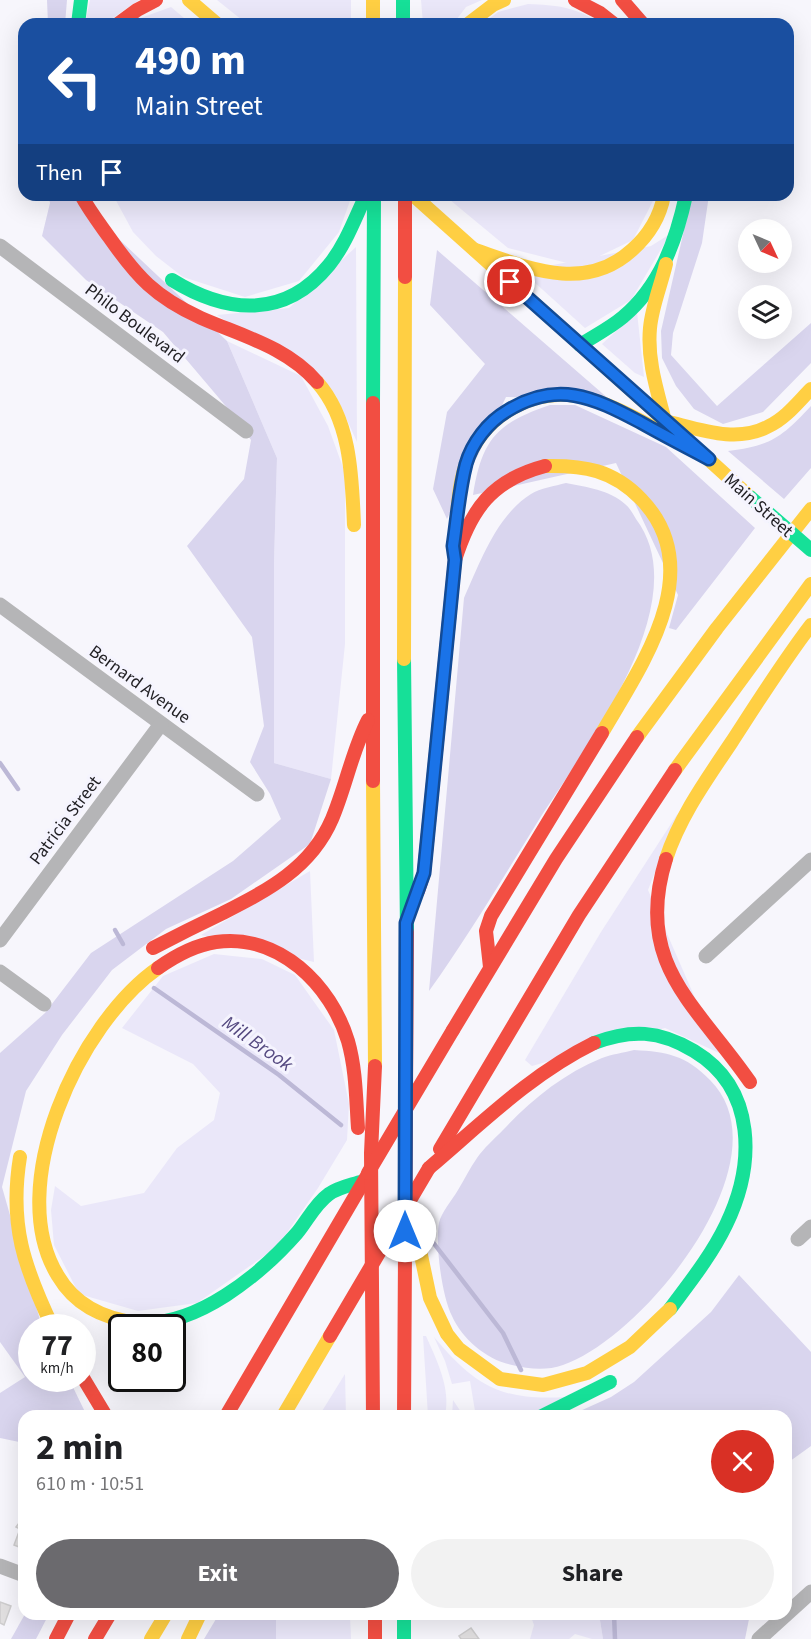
<!DOCTYPE html>
<meta charset="utf-8">
<style>
body{margin:0;font-family:"Source Sans 3",sans-serif;background:#f2f2f2;color:#202124;height:100vh;display:flex;flex-direction:column;font-size:22px;white-space:nowrap}
*{box-sizing:border-box;margin:0}
p{font-size:20px;color:#757577}
.icon{flex:none;width:33px;height:33px;fill:none;stroke:currentColor;stroke-width:2;stroke-linecap:round;stroke-linejoin:round}
.map{position:relative;flex:1;overflow:hidden}
.side{position:absolute;left:18px;top:1410px;width:774px;height:210px;display:flex;flex-direction:column;background:#fff;border-radius:18px;box-shadow:0 6px 24px #0002}
.side>*{flex:none}
.top-card{position:absolute;left:18px;top:18px;width:776px;height:183px;border-radius:18px;box-shadow:0 6px 24px #0002;background:#1a4fa0;color:#fff;overflow:hidden}
.needle{width:39px;rotate:134deg}
.controls{position:absolute;left:738px;top:219px;display:grid;gap:12px}
.controls a{display:grid;place-items:center;width:54px;height:54px;border-radius:50%;background:#fff;box-shadow:0 6px 24px #0002;font-size:30px}
.speed{position:absolute;left:18px;top:1314px;display:flex;gap:12px;font-size:30px;font-weight:700;text-align:center}
.speed>*{display:grid;place-content:center;width:78px;height:78px;border-radius:50%;background:#fff;box-shadow:0 6px 24px #0002;line-height:1}
.speed small{font-size:15px;font-weight:400}
.speed .limit{border:3px solid #111;border-radius:9px;background:#fff;color:#111}
.pin{position:absolute;display:grid;place-items:center;width:51px;height:51px;color:#fff;margin:-26px;border:3px solid #fff;border-radius:50%;box-shadow:0 2px 6px #0007}
.me{position:absolute;width:66px;margin:-33px;rotate:0deg;stroke-linejoin:round;filter:drop-shadow(0 0 4px #0008)}
.turn{display:flex;align-items:center;gap:21px;height:126px;padding:0 18px;font-size:27px}
.turn .icon{width:78px;height:78px;stroke-width:2.5}
.turn b{display:block;font-size:42px;line-height:51px}
.then{display:flex;align-items:center;height:57px;padding:0 18px;background:#0003;gap:12px;font-size:22px}
.round{display:grid;place-items:center;flex:none;width:63px;height:63px;border-radius:32px;background:#f2f2f2}
.headline{display:flex;align-items:center;justify-content:space-between;height:102px;padding:0 18px}
h1{font-size:36px;font-weight:700;line-height:45px}
.button{display:flex;gap:12px;margin-top:auto;padding:12px 18px}
.button a{flex:1;height:69px;border-radius:36px;background:#6b6a6e;color:#fff;font-size:24px;font-weight:700;line-height:69px;text-align:center}
.button a+a{background:#f2f2f2;color:#202124}
.map>svg:first-child{display:block}
.green{fill:#eae7f9}
.forest{fill:#d9d5ee}
.lines{fill:none;stroke-linecap:round;stroke-linejoin:round}
.stream{stroke:#bcb8d6;stroke-width:4.5}
.building{fill:#e1dfe0;stroke:#cecdce;stroke-width:1.5}
.street{stroke:#b5b5b7;stroke-width:15}
.fast{stroke:#16e098;stroke-width:14}
.slow{stroke:#ffcf43;stroke-width:14}
.jam{stroke:#f24e42;stroke-width:14}
.fast-bridge{stroke:#16e098;stroke-width:14}
.jam-bridge{stroke:#f24e42;stroke-width:14}
.route-casing{stroke:#114b97;stroke-width:15}
.route{stroke:#1a73e8;stroke-width:10}
.labels{text-anchor:middle;stroke-width:6;stroke-linejoin:round;paint-order:stroke}
.street-label{font-size:18px;fill:#1f1e22;stroke:#f5f4fe}
.water-label{font-size:20px;font-style:italic;fill:#554a81;stroke:#f5f4fe}
</style>
<div class="map">
<svg width="811" height="1639" viewBox="0 0 811 1639">
<rect width="100%" height="100%" fill="#f7f6fc"/>
<g class="green">
<path d="M90 0H139L104 24H85Z"/>
<path d="M217 0H351V24H247Z"/>
<path d="M421 0H482L466 7 453 24H423Z"/>
<path d="M528 4C557 5 576 7 601 24H482L498 12Z"/>
<path d="M171 7 191 24H133L138 19Z"/>
<path d="M113 195H352L339 232 299 281 245 297 183 277 156 256 133 232Z"/>
<path d="M444 195H656L633 240 579 266 508 248Z"/>
<path d="M670 234 631 300 585 328 522 271 651 246Z"/>
<path d="M356 247 357 442 336 396 217 315 289 308Z"/>
<path d="M637 312 644 377 635 373 602 344Z"/>
<path d="M227 341 301 376 328 426 345 473V644L331 779 274 763V563L277 458Z"/>
<path d="M678 813 648 890 719 1053 665 1028 532 1066 525 1060 601 932Z"/>
<path d="M310 871 314 962 201 935Z"/>
<path d="M214 954 262 959 295 975 334 1030 349 1104 347 1140 318 1188 277 1247 197 1303 138 1311 79 1294 54 1245 51 1210 55 1186 81 1206 144 1193 177 1148 214 1120 220 1093 193 1064 122 1028 163 976Z"/>
<path d="M423 1336H426C437 1361 451 1388 445 1416H428Z"/>
<path d="M434 1337C475 1386 501 1401 566 1397L526 1416H452L453 1400 461 1412 475 1411 470 1381 452 1384 445 1361Z"/>
<path d="M345 1374 346 1416H319Z"/>
<path d="M276 1614H350L351 1639H276Z"/>
<path d="M530 1614H599L603 1639H592L575 1634 569 1639H530L534 1625Z"/>
</g>
<g class="forest">
<path d="M47 0H67L65 24H48Z"/>
<path d="M48 195H72L227 341 277 458 274 563V763L331 779 310 844 231 899 166 929 112 970 62 1035 26 1091 2 1187 42 1327 32 1328V1378L69 1379 87 1416H24V1443L0 1438V1393L25 1377 0 1342V1053L45 1013 91 953 233 861 281 819 270 794 250 762 264 726 252 637 187 546 244 479 251 440 235 417 163 332 86 280 42 236 50 203Z"/>
<path d="M692 195H709L702 243 673 333 671 355 717 406 811 323V363L763 412 723 424 694 409 676 386 662 358 661 331Z"/>
<path d="M437 250 610 400 506 397 447 519 433 489 447 412 485 364 430 305Z"/>
<path d="M550 405H575L666 447 755 528 676 630 669 628 678 595 616 463 473 495C482 439 497 423 550 405Z"/>
<path d="M811 406V468L784 499 728 451C771 446 782 437 811 406Z"/>
<path d="M566 483C586 487 610 490 625 504 630 508 633 514 636 519 698 601 585 748 540 818 504 876 469 935 429 991L464 598C480 563 496 516 531 494 540 488 555 486 566 483Z"/>
<path d="M634 1050C668 1052 685 1055 710 1080 789 1159 643 1338 563 1365 546 1371 529 1369 512 1365 487 1360 462 1339 452 1316 442 1297 435 1244 439 1223 441 1213 452 1200 458 1190 464 1180 470 1168 477 1158 484 1148 494 1139 503 1130 531 1100 563 1074 602 1058 612 1054 623 1053 634 1050Z"/>
<path d="M739 1275 811 1352V1446L786 1464V1416H569L611 1397 634 1382 711 1312Z"/>
<path d="M25 1614H49L36 1639H11Z"/>
<path d="M219 1614H276V1639H204Z"/>
<path d="M599 1614H750L745 1639H603Z"/>
</g>
<g class="lines">
<g class="stream">
<path d="M0 763 18 789"/>
<path d="M115 930 123 944"/>
<path d="M154 988 279 1075 341 1125"/>
<path d="M432 1241 503 1333 521 1370"/>
<path d="M614 1614 615 1639"/>
</g>
</g>
<g class="building">
<path d="M22 1519 24 1520V1549L14 1545 20 1529 16 1527Z"/>
<path d="M0 1602 11 1606 4 1625 0 1623Z"/>
<path d="M471 1628 479 1639H461L459 1636Z"/>
</g>
<g class="lines">
<g class="street">
<path d="M0 246 246 431"/>
<path d="M0 605 257 794"/>
<path d="M0 940 161 724"/>
<path d="M706 956 811 860"/>
<path d="M0 972 44 1004"/>
<path d="M798 1239 811 1227"/>
<path d="M0 1566 24 1575"/>
<path d="M759 1639 811 1592"/>
</g>
<g class="fast">
<path d="M403 0V24"/>
<path d="M78 24 81 0"/>
<path d="M172 280C227 314 285 319 329 265 346 244 355 218 366 195"/>
<path d="M580 345C594 336 610 328 623 317 660 286 676 241 686 195"/>
<path d="M373 403 374 195"/>
<path d="M404 659 407 932"/>
<path d="M594 1043C631 1029 659 1030 694 1051 757 1089 755 1165 726 1225 711 1256 690 1282 670 1309"/>
<path d="M138 1323C197 1327 260 1275 297 1233 307 1221 315 1204 329 1194 339 1187 352 1185 363 1181"/>
<path d="M542 1416 610 1382"/>
<path d="M404 1614V1639"/>
</g>
<g class="slow">
<path d="M189 0 217 24"/>
<path d="M373 0V24"/>
<path d="M468 24 493 5 504 0"/>
<path d="M413 195 669 424"/>
<path d="M475 250C528 268 585 293 632 250 649 235 660 217 664 195"/>
<path d="M666 264C661 285 652 306 650 328 647 360 657 390 665 421 699 429 737 444 769 426 786 418 798 402 811 389"/>
<path d="M317 382C351 420 352 477 354 525"/>
<path d="M696 448 750 497"/>
<path d="M545 466C584 465 613 470 641 499 710 570 641 666 602 733"/>
<path d="M455 534C458 510 458 484 467 461 486 412 539 384 590 399 630 411 671 439 709 459"/>
<path d="M404 659 405 277"/>
<path d="M637 737 717 628 811 509"/>
<path d="M675 770 811 584"/>
<path d="M373 781 375 1066"/>
<path d="M666 859C680 816 707 779 731 743 757 703 782 663 811 625"/>
<path d="M20 1157C9 1225 24 1267 53 1328"/>
<path d="M418 1241 430 1298 447 1334 459 1349 500 1379 543 1385 587 1373 630 1347 670 1309"/>
<path d="M138 1323C105 1319 75 1305 58 1276 3 1187 79 1023 158 968"/>
<path d="M283 1416 330 1336"/>
<path d="M151 1639 166 1614"/>
<path d="M188 1639 200 1614"/>
</g>
<g class="jam">
<path d="M575 0 600 13 614 24"/>
<path d="M622 0 643 24"/>
<path d="M118 24 137 10 156 0"/>
<path d="M81 195C89 210 99 223 109 237 137 277 155 297 201 318 242 336 287 347 317 382"/>
<path d="M405 277V195"/>
<path d="M373 403V781"/>
<path d="M666 859C633 964 697 1005 750 1082"/>
<path d="M418 891 424 873 455 560C471 509 492 480 545 466"/>
<path d="M153 948C176 936 200 924 223 913 268 890 311 868 332 819 346 786 352 751 368 720"/>
<path d="M490 967 486 931 491 916 602 733"/>
<path d="M158 968C175 956 195 945 216 942 279 933 331 985 348 1041 356 1069 356 1099 358 1128"/>
<path d="M453 1030 556 859 637 737"/>
<path d="M440 1149 579 915 675 770"/>
<path d="M429 1168C482 1123 531 1074 594 1043"/>
<path d="M82 1376 106 1416"/>
<path d="M226 1416 368 1174"/>
<path d="M373 1416 371 1153 375 1066"/>
<path d="M404 1416 407 932"/>
<path d="M375 1614V1639"/>
<path d="M56 1639 69 1614"/>
<path d="M95 1639 110 1614"/>
</g>
<path class="fast-bridge" d="M750 497 811 550"/>
<g class="jam-bridge">
<path d="M368 1173 453 1030"/>
<path d="M330 1336 429 1168"/>
</g>
</g>
<g class="lines">
<defs>
<path id="route" d="M405 1231 406 923 424 873 455 560 453 546C457 519 459 491 466 464 472 443 488 422 507 411 557 380 593 397 640 422 663 435 686 447 709 459L510 282"/>
</defs>
<use href="#route" class="route-casing"/>
<use href="#route" class="route"/>
</g>
<g class="labels">
<g class="street-label">
<text transform="translate(135 323) rotate(37)" y="6">Philo Boulevard</text>
<text transform="translate(759 505) rotate(42)" y="6">Main Street</text>
<text transform="translate(140 684) rotate(36)" y="6">Bernard Avenue</text>
<text transform="translate(65 820) rotate(-53)" y="6">Patricia Street</text>
</g>
<g class="water-label">
<text transform="translate(258 1043) rotate(35)" y="7">Mill Brook</text>
</g>
</g>
</svg>
<div class="controls">
<a><svg class="needle" viewBox="-14 -14 28 28"><path d="M0-13l5 13h-10z" fill="#e53935"/><path d="M0 13l5-13h-10z" fill="#757577"/></svg></a>
<a><svg class="icon" aria-label="layers" viewBox="0 0 24 24"><path d="M12 4l9 5-9 5-9-5zM3 14l9 5 9-5"/></svg></a>
</div>
<div class="speed"><div>77<small>km/h</small></div><div class="limit">80</div></div>
<div class="pin" style="left:510px;top:282px;background:#d93025"><svg class="icon" aria-label="arrive" viewBox="0 0 24 24"><path d="M6 21V4h12l-3 4 3 4H6"/></svg></div>
<svg class="me" style="left:405px;top:1231px" viewBox="-20 -20 40 40"><circle r="19" fill="#fff"/><path d="M0-13L10 11 0 6-10 11z" fill="#1a73e8"/></svg>
<div class="top-card">
<div class="turn"><svg class="icon" aria-label="left" viewBox="0 0 24 24"><path d="M17 20v-9H6M10 6l-5 5 5 5"/></svg><div><b>490 m</b>Main Street</div></div>
<div class="then">Then<svg class="icon" aria-label="arrive" viewBox="0 0 24 24"><path d="M6 21V4h12l-3 4 3 4H6"/></svg></div>
</div>
<section class="side">
<div class="headline"><div><h1>2 min</h1><p>610 m · 10:51</p></div><a class="round" style="background:#d93025;color:#fff"><svg class="icon" aria-label="close" viewBox="0 0 24 24"><path d="M6 6l12 12M18 6L6 18"/></svg></a></div>
<div class="button"><a>Exit</a><a>Share</a></div>
</section>
</div>
